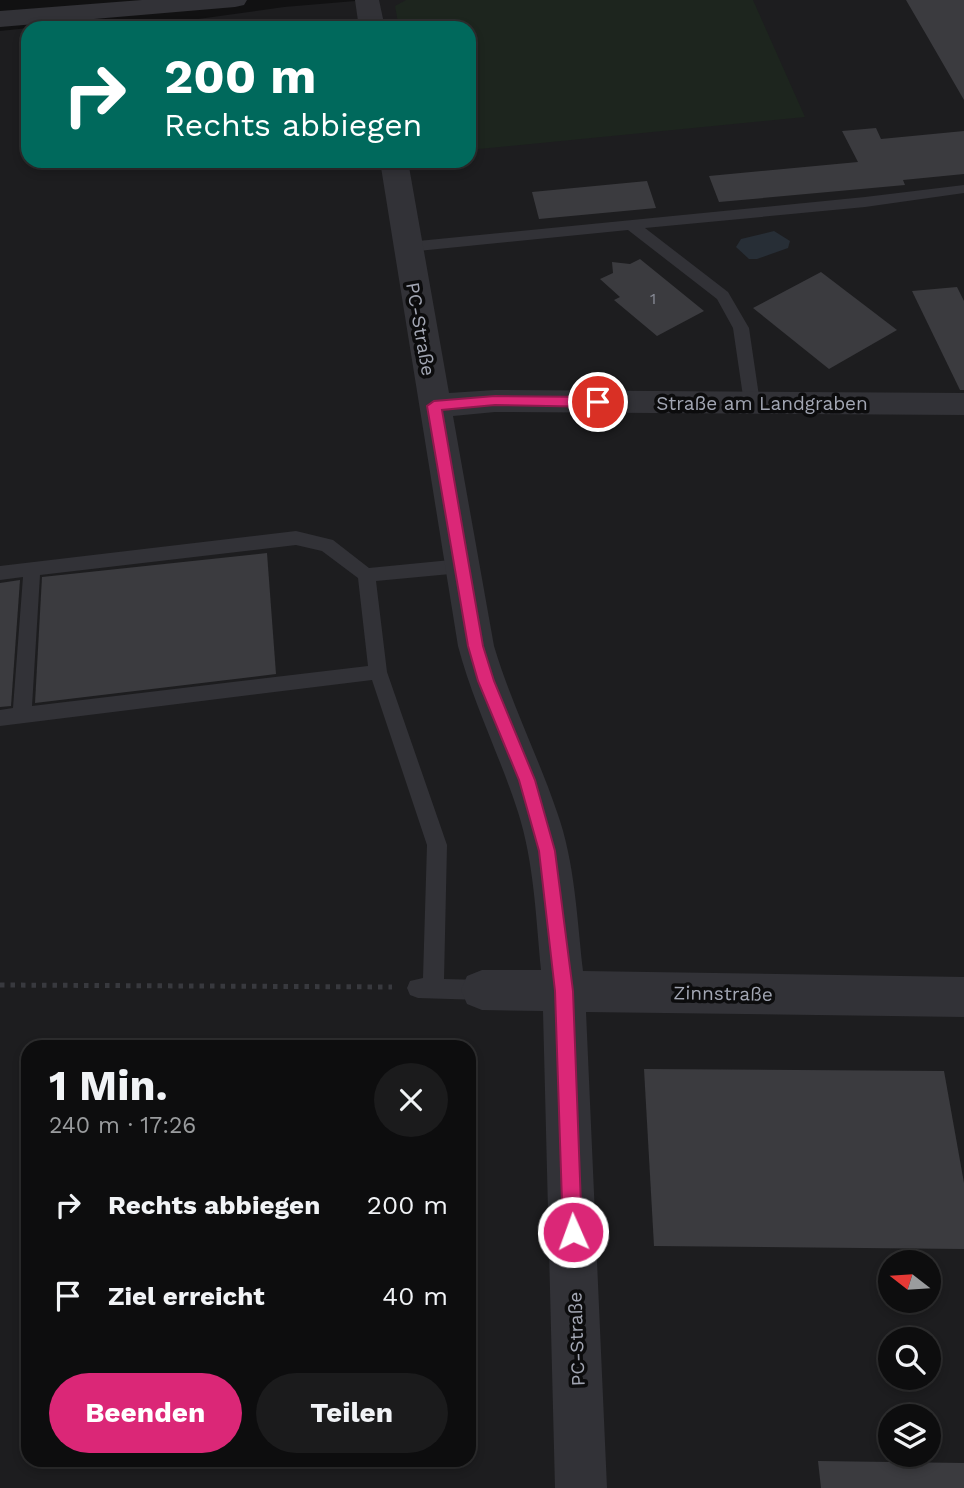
<!DOCTYPE html>
<html lang="de">
<meta charset="utf-8">
<style>
body{margin:0;font-family:"Work Sans",sans-serif;background:#1b1b1c;color:#f1f3f6;height:100vh;display:flex;flex-direction:column;font-size:26px;white-space:nowrap}
*{box-sizing:border-box;margin:0}
p{font-size:23px;color:#9a9c9e}
.icon{flex:none;width:38px;height:38px;fill:none;stroke:currentColor;stroke-width:2;stroke-linecap:round;stroke-linejoin:round}
.map{position:relative;flex:1;overflow:hidden}
.drawer{position:absolute;left:21px;top:1040px;width:455px;height:427px;display:flex;flex-direction:column;background:#0d0d0e;border-radius:21px;box-shadow:0 4px 10px #0003,0 0 0 2px #2d2d2e}
.drawer>*{flex:none}
.top-card{position:absolute;left:21px;top:21px;width:455px;height:147px;border-radius:21px;box-shadow:0 4px 10px #0003,0 0 0 2px #2d2d2e;background:#00695c;color:#fff;overflow:hidden}
.needle{width:46px;rotate:287deg}
.controls{position:absolute;left:878px;top:1250px;display:grid;gap:14px}
.controls a{display:grid;place-items:center;width:63px;height:63px;border-radius:50%;background:#0d0d0e;box-shadow:0 4px 10px #0003,0 0 0 2px #2d2d2e;font-size:35px}
.pin{position:absolute;display:grid;place-items:center;width:60px;height:60px;color:#fff;margin:-30px;border:4px solid #fff;border-radius:50%;box-shadow:0 2px 7px #0007}
.me{position:absolute;width:77px;margin:-38px;rotate:358deg;stroke-linejoin:round;filter:drop-shadow(0 0 5px #0008)}
.turn{display:flex;align-items:center;gap:24px;height:147px;padding:0 28px;font-size:32px}
.turn .icon{width:91px;height:91px;stroke-width:2.5}
.turn b{display:block;font-size:49px;line-height:60px}
.round{display:grid;place-items:center;flex:none;width:74px;height:74px;border-radius:37px;background:#1b1b1c}
.headline{display:flex;align-items:center;justify-content:space-between;height:119px;padding:0 28px}
h1{font-size:42px;font-weight:700;line-height:52px}
.cta{display:flex;gap:14px;margin-top:auto;padding:14px 28px}
.cta a{flex:1;height:80px;border-radius:42px;background:#db2777;color:#fff;font-size:28px;font-weight:700;line-height:80px;text-align:center}
.cta a+a{background:#1b1b1c;color:#f1f3f6}
ul{padding:0;list-style:none}
li{display:flex;align-items:center;gap:21px;height:91px;padding:0 28px}
li div{flex:1}
li b{display:block;font-size:26px}
li em{font-style:normal}
.map>svg:first-child{display:block}
.built{fill:#1d1d1f;fill-rule:evenodd}
.green{fill:#1d251e}
.water{fill:#272e36}
.building{fill:#3b3b3f}
.lines{fill:none;stroke-linecap:round;stroke-linejoin:round}
.path{stroke:#38393e;stroke-width:5;stroke-dasharray:4.5 6;stroke-linecap:butt}
.service{fill:#323237;fill-rule:evenodd}
.minor{fill:#323237;fill-rule:evenodd}
.tertiary{fill:#323237;fill-rule:evenodd}
.route{fill:#db2777;stroke:#8e194d;stroke-width:2}
.labels{text-anchor:middle;stroke-width:7;stroke-linejoin:round;paint-order:stroke}
.number-label{font-size:16px;fill:#888b96}
.street-label{font-size:19px;fill:#a2a6b3;stroke:#0c0c0d}
</style>
<div class="map">
<svg width="964" height="1488" viewBox="0 0 964 1488">
<rect width="100%" height="100%" fill="#111112"/>
<path class="built" d="M367 0H964V1488H0V31L28 28V161H469V28H31L102 22 191 20 284 7ZM28 1046H469V1460H28ZM891 1262H929V1300H891ZM891 1339H929V1377H891ZM891 1416H929V1454H891Z"/>
<path class="green" d="M406 0H753L805 117 469 150V28H399L395 6Z"/>
<path class="water" d="M774 231 790 241 788 248 757 259H749L736 247 741 239Z"/>
<g class="building">
<path d="M906 0H964V100L927 36Z"/>
<path d="M876 128 881 139 964 131V174L903 180 905 185 719 202 709 176 858 162 842 131Z"/>
<path d="M647 181 656 208 539 219 532 192Z"/>
<path d="M640 259 704 311 657 336 614 300 620 297 600 279 613 273 612 262 630 264Z"/>
<path d="M821 272 897 330 829 369 753 308Z"/>
<path d="M957 287 964 301V390H960L912 291Z"/>
<path d="M267 553 276 674 35 703 42 577Z"/>
<path d="M20 580 11 706 0 707V583Z"/>
<path d="M644 1069 944 1071 964 1183V1249L654 1246Z"/>
<path d="M818 1461 964 1463V1488H821Z"/>
</g>
<g class="lines">
<path class="path" d="M0 985 392 987"/>
<g class="service">
<path d="M964 185V193L865 207 645 228 728 292 749 328 760 403 752 409 744 403 733 328 717 299 628 230 408 252 401 247 408 242 865 197Z"/>
<path d="M296 531 333 540 369 568 461 559 467 561 470 566 467 571 461 573 376 581 387 672 447 845 444 979 482 980 490 983 493 990 490 997 482 1000 418 998 410 995 407 988 410 981 423 978 427 845 372 680 0 726V710L13 708 23 577 0 580V566ZM296 545 322 551 358 578 368 666 32 706 40 575Z"/>
</g>
<g class="minor">
<path d="M355 0H379L385 28H359Z"/>
<path d="M380 161H408L449 393 495 390 964 393V415L495 412 453 416 494 646C511 703 538 756 557 812 575 862 577 919 583 971L964 977V1017L586 1012 607 1488H555L543 1011 482 1010 467 1004 461 990 467 976 482 970H541C536 918 534 862 518 812 500 756 473 703 458 646Z"/>
</g>
<path class="tertiary" d="M142 0H247L244 5 235 7 0 27V11Z"/>
</g>
<path class="route" d="M495 396 598 397 604 402 598 407 495 405 442 410 483 646 494 681 535 780 555 851 573 991 582 1232 580 1239 573 1242 566 1239 563 1232 555 991 539 851 519 780 478 681 468 646 427 406 434 401Z"/>
<g class="labels">
<g class="number-label">
<text x="653" y="304">1</text>
</g>
<g class="street-label">
<text transform="translate(421 329) rotate(80)" y="7">PC-Straße</text>
<text x="762" y="410">Straße am Landgraben</text>
<text transform="translate(723 993) rotate(1)" y="7">Zinnstraße</text>
<text transform="translate(576 1339) rotate(-92)" y="7">PC-Straße</text>
</g>
</g>
</svg>
<div class="controls">
<a><svg class="needle" viewBox="-14 -14 28 28"><path d="M0-13l5 13h-10z" fill="#e53935"/><path d="M0 13l5-13h-10z" fill="#9a9c9e"/></svg></a>
<a><svg class="icon" aria-label="search" viewBox="0 0 24 24"><circle cx="10" cy="10" r="6"/><path d="M15 15l6 6"/></svg></a>
<a><svg class="icon" aria-label="layers" viewBox="0 0 24 24"><path d="M12 4l9 5-9 5-9-5zM3 14l9 5 9-5"/></svg></a>
</div>
<div class="pin" style="left:598px;top:402px;background:#d93025"><svg class="icon" aria-label="arrive" viewBox="0 0 24 24"><path d="M6 21V4h12l-3 4 3 4H6"/></svg></div>
<svg class="me" style="left:573px;top:1232px" viewBox="-20 -20 40 40"><circle r="17" fill="#db2777" stroke="#fff" stroke-width="3"/><path d="M0-11L8 9 0 5-8 9z" fill="#fff"/></svg>
<div class="top-card">
<div class="turn"><svg class="icon" aria-label="right" viewBox="0 0 24 24"><path d="M7 20v-9h11M14 6l5 5-5 5"/></svg><div><b>200 m</b>Rechts abbiegen</div></div>
</div>
<section class="drawer">
<div class="headline"><div><h1>1 Min.</h1><p>240 m · 17:26</p></div><a class="round"><svg class="icon" aria-label="close" viewBox="0 0 24 24"><path d="M6 6l12 12M18 6L6 18"/></svg></a></div>
<ul>
<li><svg class="icon" aria-label="right" viewBox="0 0 24 24"><path d="M7 20v-9h11M14 6l5 5-5 5"/></svg><div><b>Rechts abbiegen</b></div><em>200 m</em></li>
<li><svg class="icon" aria-label="arrive" viewBox="0 0 24 24"><path d="M6 21V4h12l-3 4 3 4H6"/></svg><div><b>Ziel erreicht</b></div><em>40 m</em></li>
</ul>
<div class="cta"><a>Beenden</a><a>Teilen</a></div>
</section>
</div>
